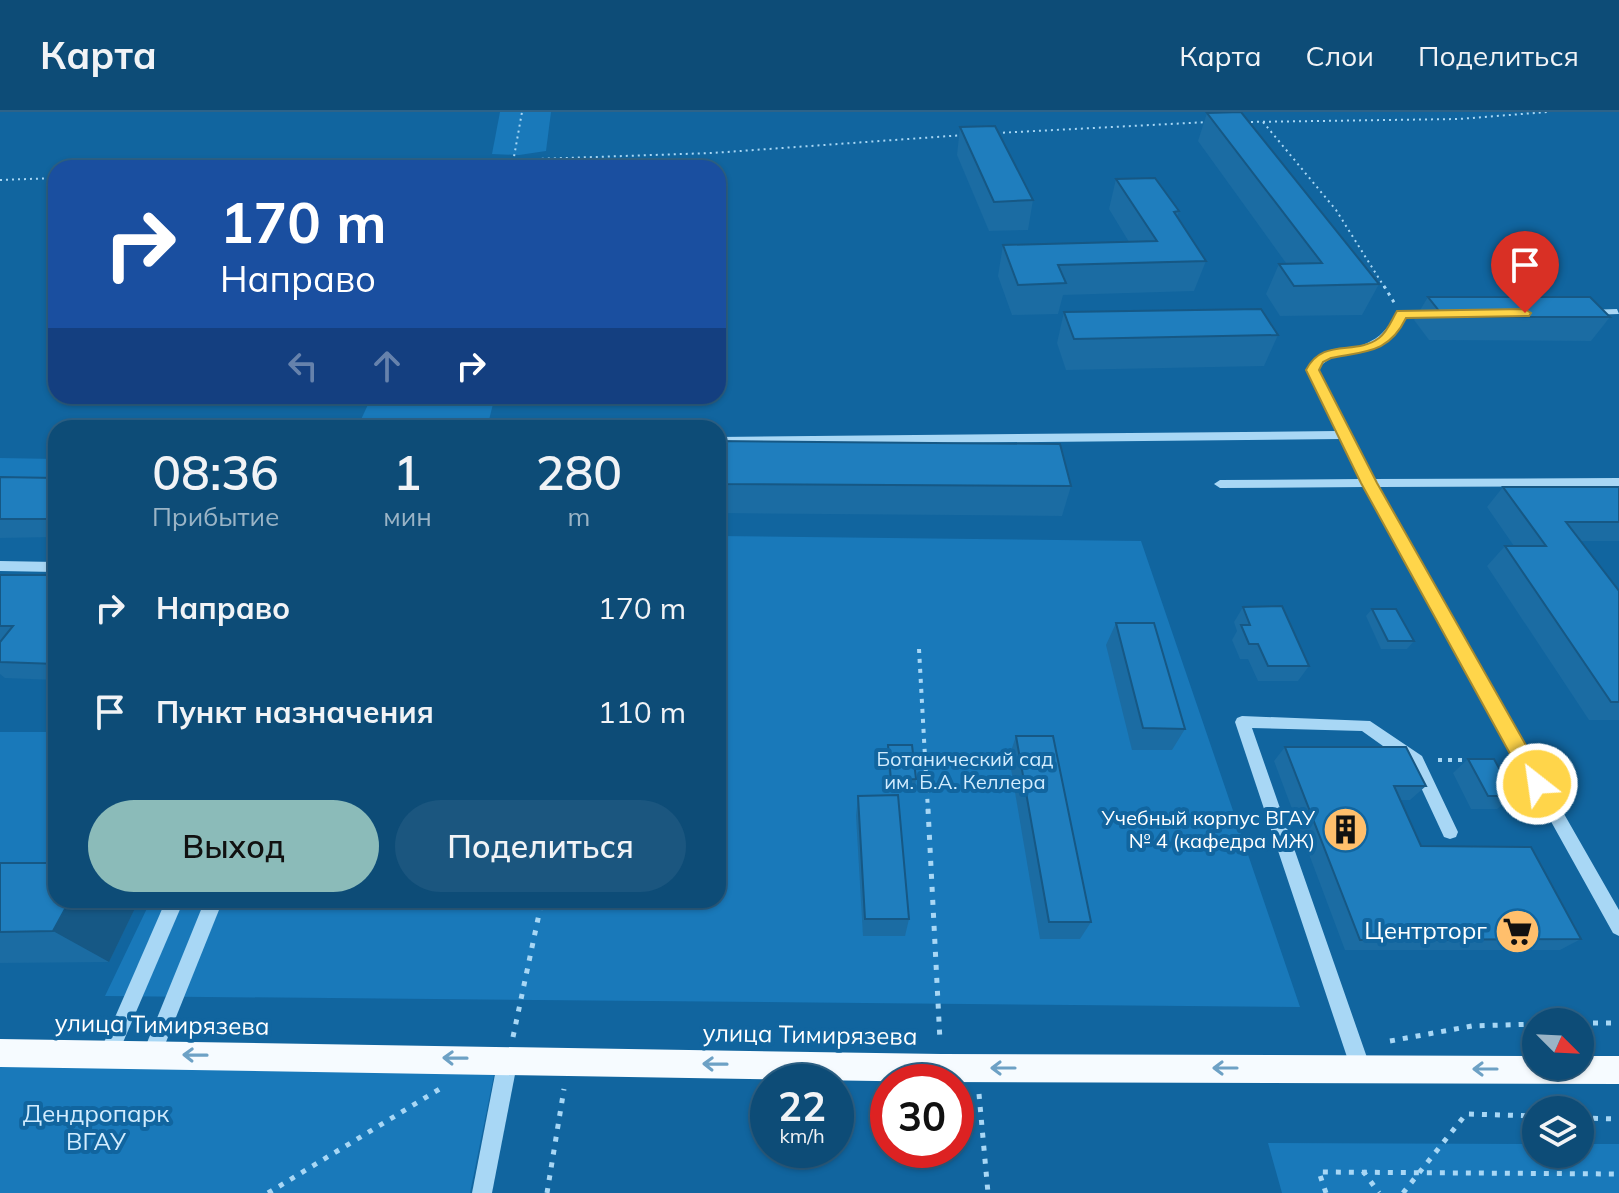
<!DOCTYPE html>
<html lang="ru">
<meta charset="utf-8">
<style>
body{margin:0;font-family:Mulish,sans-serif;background:#1b567f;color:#f1f3f6;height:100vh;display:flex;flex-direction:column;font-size:30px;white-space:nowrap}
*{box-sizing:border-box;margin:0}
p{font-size:26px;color:#9ab4c6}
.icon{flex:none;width:44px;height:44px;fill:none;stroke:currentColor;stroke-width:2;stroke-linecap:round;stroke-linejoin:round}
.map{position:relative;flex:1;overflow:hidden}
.side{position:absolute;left:48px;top:308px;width:678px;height:488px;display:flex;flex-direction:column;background:#0d4c77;border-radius:24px;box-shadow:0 2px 6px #0004,0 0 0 2px #2d6389}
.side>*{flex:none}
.top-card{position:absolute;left:48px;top:48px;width:678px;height:244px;border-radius:24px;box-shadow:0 2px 6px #0004,0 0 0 2px #2d6389;background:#1a4fa0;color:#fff;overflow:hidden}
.needle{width:52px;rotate:114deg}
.controls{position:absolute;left:1522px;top:896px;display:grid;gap:16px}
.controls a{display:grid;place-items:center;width:72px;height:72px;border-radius:50%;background:#0d4c77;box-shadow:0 2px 6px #0004,0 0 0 2px #2d6389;font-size:40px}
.speed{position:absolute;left:750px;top:952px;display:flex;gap:16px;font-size:40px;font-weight:700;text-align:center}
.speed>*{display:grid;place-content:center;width:104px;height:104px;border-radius:50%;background:#0d4c77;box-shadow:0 2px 6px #0004,0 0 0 2px #2d6389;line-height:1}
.speed small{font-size:20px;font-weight:400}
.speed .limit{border:12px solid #d22;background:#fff;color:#111}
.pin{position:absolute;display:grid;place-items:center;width:68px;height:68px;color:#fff;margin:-82px -34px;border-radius:50% 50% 50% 0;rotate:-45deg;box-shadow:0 0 8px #0007}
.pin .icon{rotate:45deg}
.me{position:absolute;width:88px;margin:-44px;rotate:330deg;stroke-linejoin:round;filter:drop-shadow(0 0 6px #0008)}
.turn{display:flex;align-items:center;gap:28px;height:168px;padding:0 40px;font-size:36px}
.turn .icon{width:104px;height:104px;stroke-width:2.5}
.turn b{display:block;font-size:56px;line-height:68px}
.lanes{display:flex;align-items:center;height:76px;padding:0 40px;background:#0003;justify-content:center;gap:40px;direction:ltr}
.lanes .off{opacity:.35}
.eta{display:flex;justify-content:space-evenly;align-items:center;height:136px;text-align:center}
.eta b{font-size:48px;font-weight:600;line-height:56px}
.cta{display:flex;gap:16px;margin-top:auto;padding:16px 40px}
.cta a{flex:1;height:92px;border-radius:48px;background:#8bbbb9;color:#111;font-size:32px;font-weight:600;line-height:92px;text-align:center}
.cta a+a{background:#1b567f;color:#f1f3f6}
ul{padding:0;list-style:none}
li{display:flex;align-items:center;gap:24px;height:104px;padding:0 40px}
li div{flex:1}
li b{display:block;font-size:30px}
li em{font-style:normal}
header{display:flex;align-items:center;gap:48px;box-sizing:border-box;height:112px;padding:0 40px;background:#0d4c77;border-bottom:2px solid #2d6389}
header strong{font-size:38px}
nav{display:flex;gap:44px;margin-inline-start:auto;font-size:28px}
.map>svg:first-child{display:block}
.green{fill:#1979ba}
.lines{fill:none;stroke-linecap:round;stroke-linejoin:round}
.path-far3{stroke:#a8d7f5;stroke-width:2;stroke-dasharray:2 4;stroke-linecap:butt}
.path-far2{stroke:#a8d7f5;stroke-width:3;stroke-dasharray:3 5;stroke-linecap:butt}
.path-far1{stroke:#a8d7f5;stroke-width:4;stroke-dasharray:4 6;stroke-linecap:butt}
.path{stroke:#a8d7f5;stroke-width:5;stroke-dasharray:5 8;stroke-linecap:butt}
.minor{fill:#a8d7f5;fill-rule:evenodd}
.major{fill:#f6fbff;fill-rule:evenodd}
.wall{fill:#1b6ca3}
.shaded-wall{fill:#165885}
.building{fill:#1f7ebe;stroke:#165885;stroke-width:2}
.oneway{stroke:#6da1c5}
.route{fill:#ffd54a;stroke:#a68a30;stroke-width:2}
.labels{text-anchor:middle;stroke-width:8;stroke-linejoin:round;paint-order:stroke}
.park-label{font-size:20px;fill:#d1ecfe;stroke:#11659f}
.poi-label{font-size:20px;fill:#fff;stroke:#11659f;text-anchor:end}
.near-poi-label{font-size:24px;fill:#fff;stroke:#11659f;text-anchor:end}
.near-street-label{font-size:24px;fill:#fff;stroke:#11659f}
.near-park-label{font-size:24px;fill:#d1ecfe;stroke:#11659f}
</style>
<header>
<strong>Карта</strong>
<nav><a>Карта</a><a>Слои</a><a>Поделиться</a></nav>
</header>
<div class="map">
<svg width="1619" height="1081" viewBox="0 0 1619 1081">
<rect width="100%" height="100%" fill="#11659f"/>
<g class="green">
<path d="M500 0H551L546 39 519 43 492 42Z"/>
<path d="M372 284H495L487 316H357Z"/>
<path d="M0 346 56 347V374L0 373Z"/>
<path d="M718 424 1141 429 1300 895 105 884 151 788H718Z"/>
<path d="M0 620H56V755L0 754Z"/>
<path d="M0 948 495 958 470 1081H0Z"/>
<path d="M1268 1031 1536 1032V1042H1580V1032H1619V1081H1282Z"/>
</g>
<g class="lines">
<g class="path-far3">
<path d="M1245 10 1459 7 1547 0"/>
<path d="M1263 10 1336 98 1385 176"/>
<path d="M997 21 1208 10"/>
<path d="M272 56 712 41 964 23"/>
<path d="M512 56 522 0"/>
<path d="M0 68 56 66"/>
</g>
<path class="path-far2" d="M1384 174 1395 192"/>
<g class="path-far1">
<path d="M919 537 928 699"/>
<path d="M1438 648H1469"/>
</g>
<g class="path">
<path d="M928 697 940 929"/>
<path d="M1580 911H1619"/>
<path d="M513 925 542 788"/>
<path d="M1390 929 1472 914 1536 912"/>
<path d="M979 982 988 1081"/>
<path d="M1580 1006 1619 1007"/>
<path d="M1363 1059 1379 1081"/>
<path d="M268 1081 443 975"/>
<path d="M547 1081 564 977"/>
<path d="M1326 1081 1319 1060 1619 1062"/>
<path d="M1403 1081 1466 1002 1536 1004"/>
</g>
<g class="minor">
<path d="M1585 198 1617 197 1619 202 1588 203 1585 202Z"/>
<path d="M1398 200 1435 199 1440 202 1435 205H1404C1398 215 1393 224 1383 231 1362 246 1334 236 1317 258L1373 367 1619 366V374L1377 375 1619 798V824L1613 821 1365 375 1220 376 1214 372 1220 368 1361 367 1341 327 718 333V325L1337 319 1307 258C1328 229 1345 244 1371 229 1384 223 1390 211 1398 200Z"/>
<path d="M0 449 56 450V460L0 459Z"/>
<path d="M1242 604 1370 609 1422 644 1458 720 1456 725 1450 727 1444 725 1411 654 1362 619 1252 616 1371 957 1368 964 1361 967 1354 964 1351 957 1235 610 1237 606Z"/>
<path d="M166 788H184L115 949 108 951 101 949 99 942Z"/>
<path d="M205 788H223L158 950 151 952 144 950 142 943Z"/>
<path d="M508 937 515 940 518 947 492 1081H472L498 947 501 940Z"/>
</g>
<path class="major" d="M0 927 941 942 1536 944V954H1580V944H1619V972L941 970 0 955Z"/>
</g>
<g class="wall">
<path d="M1207 1 1379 172 1362 203 1280 204 1266 182 1279 152 1286 151 1198 29Z"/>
<path d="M960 15 1033 88 1028 118 989 119 957 43Z"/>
<path d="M1116 67 1179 99 1177 105 1206 149 1194 179 1063 183 1058 202 1012 203 998 164 1003 133 1129 130 1109 97Z"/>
<path d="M1428 185 1610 205 1591 229 1429 228 1414 208Z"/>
<path d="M1064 200 1278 223 1264 254 1066 258 1057 231Z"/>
<path d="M718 329 1071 374 1062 404 718 401Z"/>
<path d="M0 365 56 366V425L0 426Z"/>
<path d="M1503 375H1619V429H1581L1619 479V608H1589L1487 454 1505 434H1514L1487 395Z"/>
<path d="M0 463H56V568L5 566 0 562Z"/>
<path d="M1243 495 1309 554 1298 569H1258L1248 547H1240L1232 528 1237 519 1234 510Z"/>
<path d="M1372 497 1414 529 1407 537H1381L1366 504Z"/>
<path d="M1116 511 1185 617 1172 638H1132L1106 533Z"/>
<path d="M1016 624 1091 810 1080 827H1040L1009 645Z"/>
<path d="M888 633 916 667 915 674 890 675 887 640Z"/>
<path d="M1285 635 1426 674 1410 688H1400L1421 734 1581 827 1560 838H1345L1274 649Z"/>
<path d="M1468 647 1514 684 1497 697H1471L1453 661Z"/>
<path d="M858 684 909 807 905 824H863L856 704Z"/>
<path d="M0 751 56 788H139L109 850 0 851Z"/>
</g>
<path class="shaded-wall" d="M70 788H139L109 850 53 819Z"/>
<g class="building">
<path d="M1241 0 1379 172 1294 174 1279 152 1322 151 1207 1Z"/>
<path d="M995 14 1033 88 994 90 960 15Z"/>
<path d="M1155 66 1179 99 1174 100 1206 149 1058 153 1066 171 1018 173 1003 133 1157 129 1116 67Z"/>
<path d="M1428 185H1590L1610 205H1444Z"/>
<path d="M1261 197 1278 223 1074 227 1064 200Z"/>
<path d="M718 329 1060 332 1071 374 718 372Z"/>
<path d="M0 365 56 366V407H0Z"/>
<path d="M1503 375H1619V410H1566L1619 479V590H1611L1505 434H1546Z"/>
<path d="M0 463H56V552L0 550V530L13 514H0Z"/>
<path d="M1282 494 1309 554H1268L1258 532H1249L1241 513H1250L1243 495Z"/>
<path d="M1372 497H1396L1414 529H1388Z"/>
<path d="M1116 511H1154L1185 617 1143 616Z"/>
<path d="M1016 624H1053L1091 810H1049Z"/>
<path d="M888 633H912L916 667 891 668Z"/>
<path d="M1285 635H1406L1426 674H1394L1421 734 1531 735 1581 827 1360 828Z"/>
<path d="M1468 647H1494L1514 684H1488Z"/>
<path d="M898 683 909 807H865L858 684Z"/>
<path d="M0 751H56V788H70L53 819 0 820Z"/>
</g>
<defs><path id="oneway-shaft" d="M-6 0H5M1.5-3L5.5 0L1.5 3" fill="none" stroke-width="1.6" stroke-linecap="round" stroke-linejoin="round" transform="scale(2)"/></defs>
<g class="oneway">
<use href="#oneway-shaft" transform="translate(195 943) rotate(-179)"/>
<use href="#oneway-shaft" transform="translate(455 946) rotate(-179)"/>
<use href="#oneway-shaft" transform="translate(715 952) rotate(-179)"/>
<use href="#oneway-shaft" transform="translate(1003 956) rotate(-180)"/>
<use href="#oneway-shaft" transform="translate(1225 956) rotate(-180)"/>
<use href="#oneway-shaft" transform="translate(1485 957) rotate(-180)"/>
</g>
<path class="route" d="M1525 197 1531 201 1529 204 1406 206C1389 241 1366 239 1331 246L1323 250 1319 258 1377 371 1544 665 1547 672 1544 678 1537 681 1530 678 1361 371 1306 258C1323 225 1355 244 1379 226 1388 219 1391 209 1397 199Z"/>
<defs>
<symbol id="building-disc" viewBox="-11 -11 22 22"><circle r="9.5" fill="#ffbf6c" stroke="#11659f"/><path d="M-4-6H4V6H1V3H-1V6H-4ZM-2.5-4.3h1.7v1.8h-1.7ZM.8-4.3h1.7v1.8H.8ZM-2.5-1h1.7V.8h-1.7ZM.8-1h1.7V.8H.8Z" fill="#111"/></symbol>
<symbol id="supermarket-disc" viewBox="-11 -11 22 22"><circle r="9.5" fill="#ffbf6c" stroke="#11659f"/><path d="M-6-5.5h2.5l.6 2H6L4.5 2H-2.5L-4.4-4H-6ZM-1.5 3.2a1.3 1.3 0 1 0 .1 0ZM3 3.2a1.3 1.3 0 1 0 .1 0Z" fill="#111"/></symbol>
</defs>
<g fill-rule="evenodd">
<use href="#building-disc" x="1320" y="692" width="51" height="51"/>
<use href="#supermarket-disc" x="1492" y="794" width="51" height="51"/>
</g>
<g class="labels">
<g class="park-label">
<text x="965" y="654">Ботанический сад<tspan x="965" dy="23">им. Б.А. Келлера</tspan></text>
</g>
<g class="poi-label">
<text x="1315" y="713">Учебный корпус ВГАУ<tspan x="1315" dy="23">№ 4 (кафедра МЖ)</tspan></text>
</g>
<g class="near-poi-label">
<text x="1487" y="827">Центрторг</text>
</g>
<g class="near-street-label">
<text transform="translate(162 913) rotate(1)" y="8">улица Тимирязева</text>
<text transform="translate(810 923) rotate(1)" y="8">улица Тимирязева</text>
</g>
<g class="near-park-label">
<text x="96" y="1010">Дендропарк<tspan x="96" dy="28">ВГАУ</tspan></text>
</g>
</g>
</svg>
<div class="controls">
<a><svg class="needle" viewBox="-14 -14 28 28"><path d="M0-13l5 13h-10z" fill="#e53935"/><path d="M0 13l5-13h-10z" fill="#9ab4c6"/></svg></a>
<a><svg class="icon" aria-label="layers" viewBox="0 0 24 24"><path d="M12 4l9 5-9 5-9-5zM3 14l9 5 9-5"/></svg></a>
</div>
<div class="speed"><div>22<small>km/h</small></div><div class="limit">30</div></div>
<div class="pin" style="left:1525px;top:201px;background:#d93025"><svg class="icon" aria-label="arrive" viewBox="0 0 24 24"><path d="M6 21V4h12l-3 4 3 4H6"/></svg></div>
<svg class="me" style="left:1537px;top:672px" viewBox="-20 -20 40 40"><circle r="17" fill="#ffd54a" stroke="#fff" stroke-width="3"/><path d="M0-11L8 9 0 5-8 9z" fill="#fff"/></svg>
<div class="top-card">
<div class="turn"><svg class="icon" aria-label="right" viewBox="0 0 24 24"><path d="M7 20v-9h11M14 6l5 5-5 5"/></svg><div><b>170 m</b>Направо</div></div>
<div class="lanes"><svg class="icon off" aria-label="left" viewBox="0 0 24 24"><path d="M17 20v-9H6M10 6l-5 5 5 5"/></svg><svg class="icon off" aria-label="ahead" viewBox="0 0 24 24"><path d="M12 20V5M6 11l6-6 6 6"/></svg><svg class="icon" aria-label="right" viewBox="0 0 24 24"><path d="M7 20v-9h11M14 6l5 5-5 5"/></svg></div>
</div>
<section class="side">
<div class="eta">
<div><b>08:36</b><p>Прибытие</p></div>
<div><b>1</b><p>мин</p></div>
<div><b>280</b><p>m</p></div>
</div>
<ul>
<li><svg class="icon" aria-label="right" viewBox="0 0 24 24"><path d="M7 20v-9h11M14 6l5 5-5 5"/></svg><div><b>Направо</b></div><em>170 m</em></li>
<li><svg class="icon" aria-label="arrive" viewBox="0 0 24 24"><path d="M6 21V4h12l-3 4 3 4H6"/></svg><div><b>Пункт назначения</b></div><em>110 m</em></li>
</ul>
<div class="cta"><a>Выход</a><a>Поделиться</a></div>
</section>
</div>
